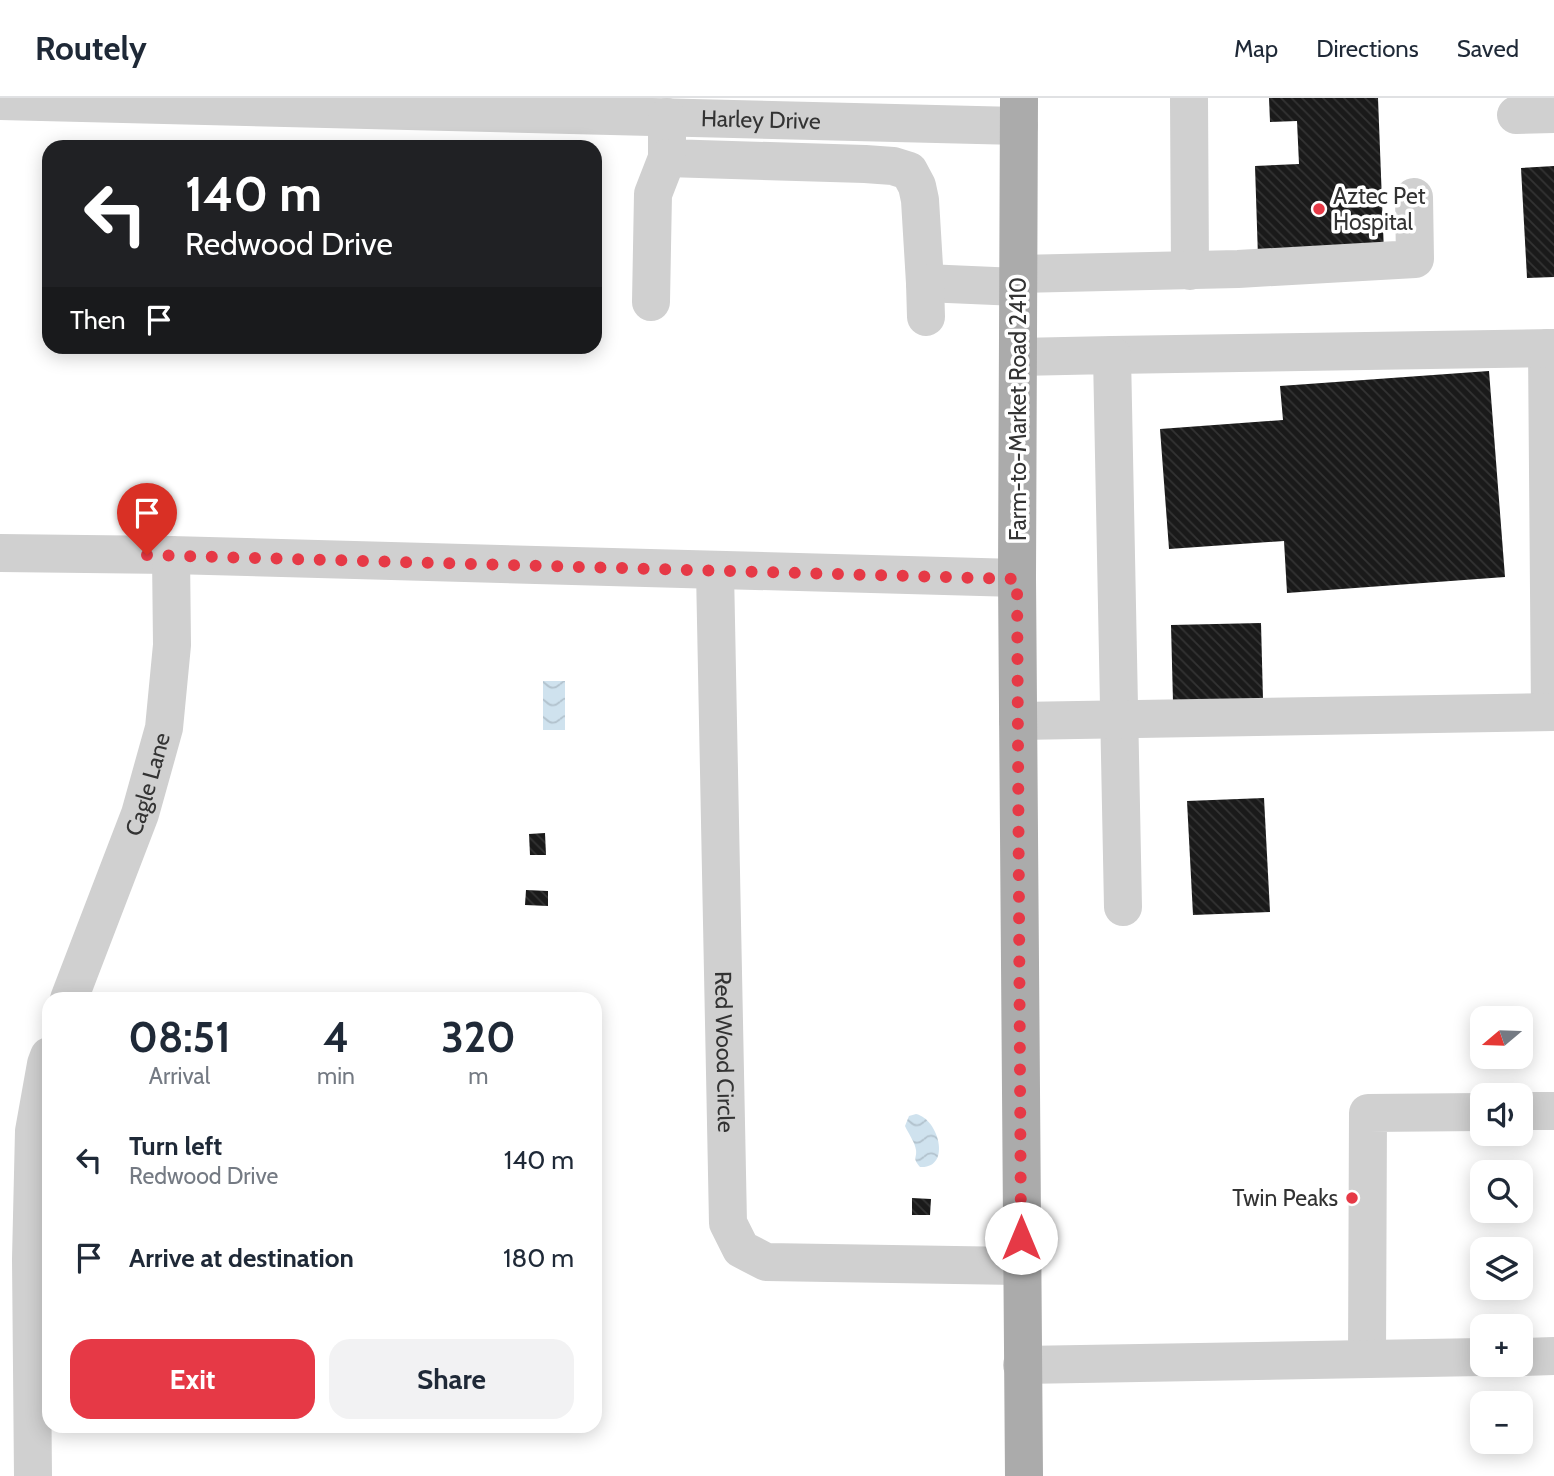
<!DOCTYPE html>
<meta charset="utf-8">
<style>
body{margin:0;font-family:Cabin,sans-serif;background:#f2f2f3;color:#1f2937;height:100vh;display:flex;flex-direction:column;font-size:26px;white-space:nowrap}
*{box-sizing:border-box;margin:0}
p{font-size:23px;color:#747a83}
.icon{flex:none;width:38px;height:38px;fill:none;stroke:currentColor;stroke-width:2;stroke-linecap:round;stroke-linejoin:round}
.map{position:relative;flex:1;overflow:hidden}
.drawer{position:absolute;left:42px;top:894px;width:560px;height:441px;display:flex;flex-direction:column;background:#fff;border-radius:21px;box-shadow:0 4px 18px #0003}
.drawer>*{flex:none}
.guide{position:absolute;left:42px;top:42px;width:560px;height:214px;border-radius:21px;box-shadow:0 4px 18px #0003;background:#202124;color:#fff;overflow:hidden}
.needle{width:46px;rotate:251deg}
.tools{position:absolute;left:1470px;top:908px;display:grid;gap:14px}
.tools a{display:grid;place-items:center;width:63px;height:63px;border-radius:14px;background:#fff;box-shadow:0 4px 18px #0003;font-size:35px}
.pin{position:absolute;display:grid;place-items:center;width:60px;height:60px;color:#fff;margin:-72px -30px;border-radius:50% 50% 50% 0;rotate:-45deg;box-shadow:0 0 7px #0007}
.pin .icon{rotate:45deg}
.me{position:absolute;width:77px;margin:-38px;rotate:0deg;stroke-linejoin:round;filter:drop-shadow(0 0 5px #0008)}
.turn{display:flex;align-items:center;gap:24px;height:147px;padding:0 28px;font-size:32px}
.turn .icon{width:91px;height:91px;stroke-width:2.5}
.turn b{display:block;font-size:49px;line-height:60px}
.then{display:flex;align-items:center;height:66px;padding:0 28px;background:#0003;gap:14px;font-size:26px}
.eta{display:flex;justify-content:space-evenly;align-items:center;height:119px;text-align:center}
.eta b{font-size:42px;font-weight:700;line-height:49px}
.cta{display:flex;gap:14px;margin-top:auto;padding:14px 28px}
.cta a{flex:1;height:80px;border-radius:21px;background:#e63946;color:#fff;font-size:28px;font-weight:700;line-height:80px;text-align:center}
.cta a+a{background:#f2f2f3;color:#1f2937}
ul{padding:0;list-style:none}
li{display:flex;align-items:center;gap:21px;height:98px;padding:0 28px}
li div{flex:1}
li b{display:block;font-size:26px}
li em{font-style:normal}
header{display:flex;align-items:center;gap:42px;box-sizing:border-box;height:98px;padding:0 35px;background:#fff;border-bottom:2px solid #e0e1e3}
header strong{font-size:33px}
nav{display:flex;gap:38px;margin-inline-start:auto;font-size:24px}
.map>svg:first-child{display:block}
.water{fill:url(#water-waves)}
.building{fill:url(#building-back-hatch)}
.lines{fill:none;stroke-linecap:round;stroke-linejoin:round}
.minor{stroke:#d0d0d0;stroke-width:38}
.major{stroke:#ababab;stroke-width:38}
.route{stroke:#e63946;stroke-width:12;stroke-dasharray:0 21.6}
.poi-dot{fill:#e63946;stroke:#fff;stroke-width:2.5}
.labels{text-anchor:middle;stroke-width:7;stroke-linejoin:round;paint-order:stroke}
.street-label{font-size:23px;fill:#333;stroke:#fff}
.poi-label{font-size:23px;fill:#333;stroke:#fff;text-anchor:start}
</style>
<header>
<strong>Routely</strong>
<nav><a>Map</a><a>Directions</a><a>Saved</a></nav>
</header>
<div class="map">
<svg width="1554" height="1378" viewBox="0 0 1554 1378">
<defs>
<pattern id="water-waves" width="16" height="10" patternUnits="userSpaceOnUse" patternTransform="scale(1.75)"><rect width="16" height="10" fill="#cfe2ee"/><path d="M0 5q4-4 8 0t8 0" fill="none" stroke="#b2c2cd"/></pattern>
<pattern id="building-back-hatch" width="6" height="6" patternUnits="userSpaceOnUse" patternTransform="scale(1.75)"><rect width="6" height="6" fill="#1a1a1a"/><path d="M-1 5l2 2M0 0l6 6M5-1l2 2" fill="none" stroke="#333"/></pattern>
</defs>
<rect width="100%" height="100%" fill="#fff"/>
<g class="water">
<rect x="543" y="583" width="22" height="49"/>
<path d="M916 1016C939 1021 952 1071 920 1069 912 1059 917 1061 916 1052 915 1044 908 1035 905 1028L909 1018Z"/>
</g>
<g class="building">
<path d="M1269 0H1378L1384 155 1258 159 1255 68 1299 66 1297 23 1270 24Z"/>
<path d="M1554 68V179L1527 180 1521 70Z"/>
<path d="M1489 273 1505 479 1287 495 1284 443 1169 451 1160 331 1283 322 1280 288Z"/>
<path d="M1261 525 1263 602 1173 604 1171 527Z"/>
<path d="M1264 700 1270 814 1193 817 1187 703Z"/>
<path d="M545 735 546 757H530L529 736Z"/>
<path d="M526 792 548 793V808L525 807Z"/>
<path d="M912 1100 931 1101 930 1117H912Z"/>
</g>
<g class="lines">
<g class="minor">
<path d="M1189 0 1190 173"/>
<path id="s1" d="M0 3 1019 28"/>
<path d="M1516 17 1554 16"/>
<path d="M667 19V60L865 66 893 68 909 73 917 88 920 102 925 185 1018 189"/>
<path d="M1018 176 1238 171 1415 161 1414 99"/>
<path d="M925 185 926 219"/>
<path d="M651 204 653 96 667 60"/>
<path d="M1547 250 1550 614"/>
<path d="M1112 257 1554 250"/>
<path d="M1018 259 1112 257 1123 809"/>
<path d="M0 455 171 457 1017 480"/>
<path id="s2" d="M715 473 728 1125 741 1151 766 1164 1021 1168"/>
<path d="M1018 623 1554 614"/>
<path id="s3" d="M69 901 140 716 164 630 172 547 171 457"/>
<path d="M1521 1013H1554"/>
<path d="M1521 1259 1554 1258"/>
<path d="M1367 1261 1368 1015 1482 1014"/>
<path d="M1022 1267 1482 1259"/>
<path d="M33 1378 31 1161 34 1033 46 966 49 958"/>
</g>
<path class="major" d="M1019 0 1017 480 1024 1378"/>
</g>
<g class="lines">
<path class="route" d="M147 457 1017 481 1021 1140"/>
</g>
<g class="poi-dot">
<circle cx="1319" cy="111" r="7"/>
<circle cx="1352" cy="1100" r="7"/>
</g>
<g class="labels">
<g class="street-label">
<text dy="8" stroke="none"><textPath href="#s1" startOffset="761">Harley Drive</textPath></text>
<text transform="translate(1018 311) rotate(-90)" y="8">Farm-to-Market Road 2410</text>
<text dy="8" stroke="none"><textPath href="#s3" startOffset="229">Cagle Lane</textPath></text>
<text dy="8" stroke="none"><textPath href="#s2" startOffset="481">Red Wood Circle</textPath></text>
</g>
<g class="poi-label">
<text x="1333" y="106">Aztec Pet<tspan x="1333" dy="26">Hospital</tspan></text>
<text x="1338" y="1108" text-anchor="end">Twin Peaks</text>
</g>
</g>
</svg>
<div class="tools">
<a><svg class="needle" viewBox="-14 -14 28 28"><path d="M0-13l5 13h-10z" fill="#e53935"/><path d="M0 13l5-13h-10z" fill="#747a83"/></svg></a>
<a><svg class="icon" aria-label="sound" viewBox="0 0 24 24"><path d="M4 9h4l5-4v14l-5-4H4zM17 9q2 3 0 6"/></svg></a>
<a><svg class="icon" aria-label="search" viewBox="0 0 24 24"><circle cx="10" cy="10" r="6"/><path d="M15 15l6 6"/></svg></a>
<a><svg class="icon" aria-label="layers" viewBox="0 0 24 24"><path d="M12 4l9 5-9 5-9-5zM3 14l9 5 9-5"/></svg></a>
<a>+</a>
<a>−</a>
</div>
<div class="pin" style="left:147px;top:457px;background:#d93025"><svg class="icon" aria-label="arrive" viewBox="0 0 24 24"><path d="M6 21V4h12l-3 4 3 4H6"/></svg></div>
<svg class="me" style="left:1021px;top:1140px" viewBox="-20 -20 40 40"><circle r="19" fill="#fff"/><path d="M0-13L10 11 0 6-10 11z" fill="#e63946"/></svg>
<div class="guide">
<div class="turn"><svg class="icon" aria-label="left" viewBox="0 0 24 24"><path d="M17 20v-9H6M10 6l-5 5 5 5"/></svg><div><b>140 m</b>Redwood Drive</div></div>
<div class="then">Then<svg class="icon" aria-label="arrive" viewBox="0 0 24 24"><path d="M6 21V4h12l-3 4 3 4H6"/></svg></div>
</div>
<section class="drawer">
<div class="eta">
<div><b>08:51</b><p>Arrival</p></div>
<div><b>4</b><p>min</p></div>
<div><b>320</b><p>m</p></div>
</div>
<ul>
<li><svg class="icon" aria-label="left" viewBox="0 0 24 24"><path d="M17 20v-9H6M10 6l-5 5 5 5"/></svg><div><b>Turn left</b><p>Redwood Drive</p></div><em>140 m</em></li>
<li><svg class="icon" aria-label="arrive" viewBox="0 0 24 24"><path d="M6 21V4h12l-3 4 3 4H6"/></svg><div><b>Arrive at destination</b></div><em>180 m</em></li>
</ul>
<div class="cta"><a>Exit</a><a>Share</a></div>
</section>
</div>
